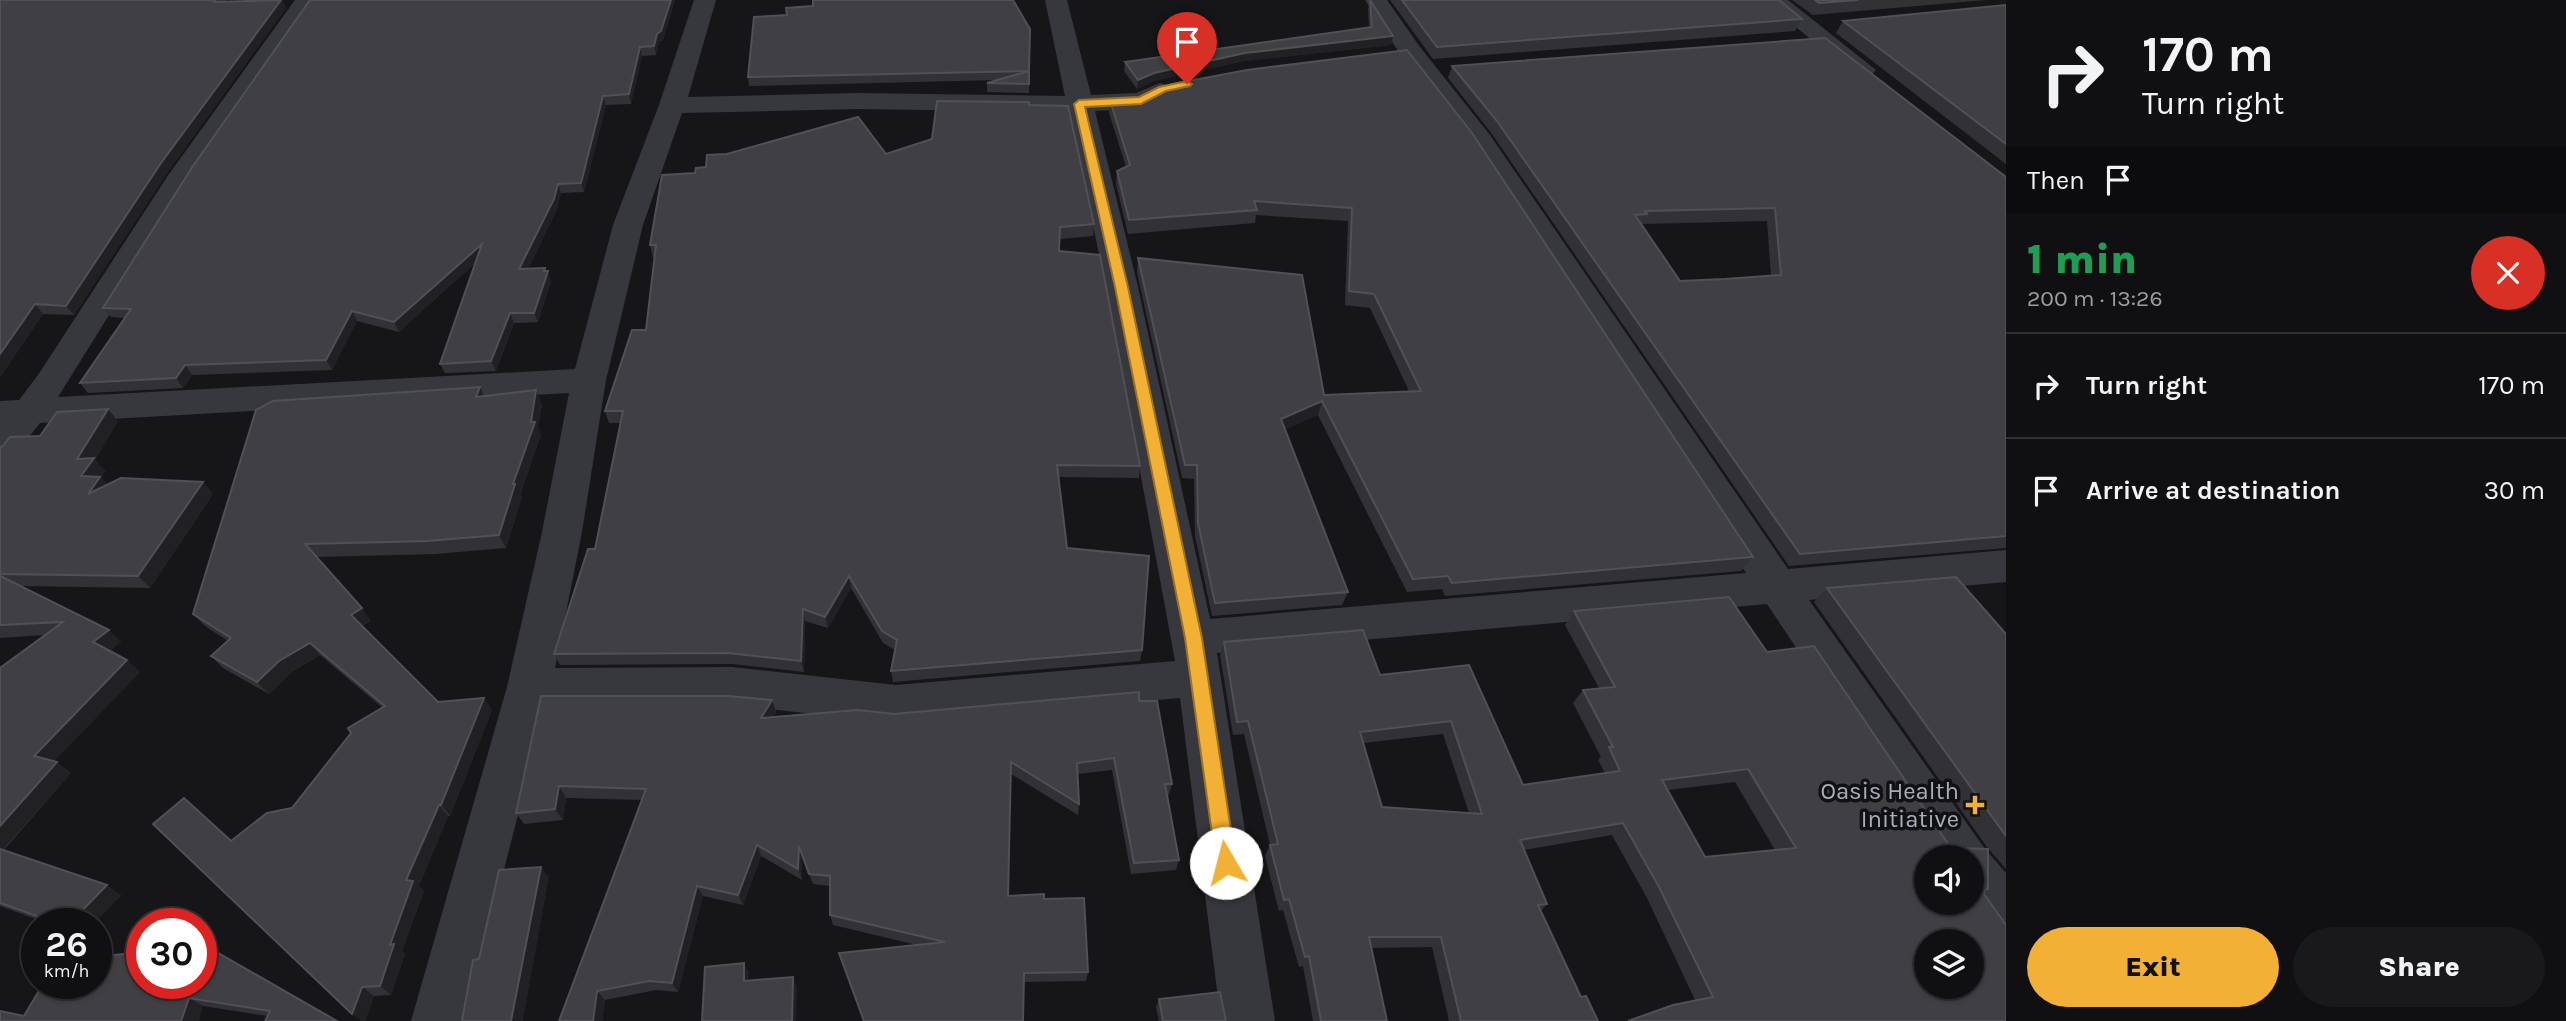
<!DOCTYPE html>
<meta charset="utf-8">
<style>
body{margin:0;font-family:Karla,sans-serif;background:#19191b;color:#f1f3f6;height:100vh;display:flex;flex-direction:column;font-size:26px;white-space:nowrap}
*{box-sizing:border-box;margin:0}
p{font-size:23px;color:#9c9d9f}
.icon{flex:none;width:38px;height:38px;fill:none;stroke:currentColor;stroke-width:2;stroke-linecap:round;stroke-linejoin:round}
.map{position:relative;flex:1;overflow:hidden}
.panel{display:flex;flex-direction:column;background:#101012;width:560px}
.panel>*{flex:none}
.hud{background:#101012;color:#f1f3f6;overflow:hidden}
.fabs{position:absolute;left:1914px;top:845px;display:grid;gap:14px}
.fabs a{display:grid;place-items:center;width:70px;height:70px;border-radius:50%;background:#101012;box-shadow:0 2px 5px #0004,0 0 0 2px #303032;font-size:35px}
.speed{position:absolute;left:21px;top:908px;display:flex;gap:14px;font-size:35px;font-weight:700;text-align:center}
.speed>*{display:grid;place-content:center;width:91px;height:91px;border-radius:50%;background:#101012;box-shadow:0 2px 5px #0004,0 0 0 2px #303032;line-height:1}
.speed small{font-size:18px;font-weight:400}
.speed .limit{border:10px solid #d22;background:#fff;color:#111}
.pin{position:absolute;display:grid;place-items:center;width:60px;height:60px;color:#fff;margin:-72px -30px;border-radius:50% 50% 50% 0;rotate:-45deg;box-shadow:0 0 7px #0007}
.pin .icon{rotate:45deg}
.me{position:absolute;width:77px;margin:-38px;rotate:352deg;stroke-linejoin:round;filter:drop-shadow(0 0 5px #0008)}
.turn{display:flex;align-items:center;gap:24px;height:147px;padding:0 21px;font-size:32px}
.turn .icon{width:91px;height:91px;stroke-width:2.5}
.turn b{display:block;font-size:49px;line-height:60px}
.then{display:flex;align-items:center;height:66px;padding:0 21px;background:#0003;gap:14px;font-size:26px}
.round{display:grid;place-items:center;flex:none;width:74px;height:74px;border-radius:37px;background:#19191b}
.head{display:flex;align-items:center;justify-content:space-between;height:119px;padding:0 21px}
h1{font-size:42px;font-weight:800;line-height:52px;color:#1e9e55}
.cta{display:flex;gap:14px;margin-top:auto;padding:14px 21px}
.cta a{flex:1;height:80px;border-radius:42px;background:#f2b134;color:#111;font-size:28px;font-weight:800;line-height:80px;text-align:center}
.cta a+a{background:#19191b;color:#f1f3f6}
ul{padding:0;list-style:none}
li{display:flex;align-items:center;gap:21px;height:105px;padding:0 21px;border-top:2px solid #303032}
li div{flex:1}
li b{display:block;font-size:26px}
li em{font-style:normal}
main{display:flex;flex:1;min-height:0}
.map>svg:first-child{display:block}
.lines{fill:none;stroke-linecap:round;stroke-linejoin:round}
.minor{fill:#37383d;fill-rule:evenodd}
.wall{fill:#323236;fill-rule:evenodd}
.shaded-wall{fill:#212124}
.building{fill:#3f3f44;stroke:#4f5156;stroke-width:2;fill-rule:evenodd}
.route{fill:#f2b134;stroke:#9d7322;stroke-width:2}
.poi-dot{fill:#f2b134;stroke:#111113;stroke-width:2.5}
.labels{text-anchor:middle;stroke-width:7;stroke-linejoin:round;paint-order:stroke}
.near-poi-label{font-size:24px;fill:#a8adb8;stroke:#111113;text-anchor:end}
</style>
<main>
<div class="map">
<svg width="2006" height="1021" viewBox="0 0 2006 1021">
<rect width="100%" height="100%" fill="#161618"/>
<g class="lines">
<g class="minor">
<path d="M295 0H317L197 174 58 397 575 369 613 225 659 105 694 0H716L688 97 857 93 1065 96 1045 0H1067L1091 95 1136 93 1160 83 1169 86 1173 91C1158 113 1118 109 1095 111L1138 287 1210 619 1746 573 1469 145 1402 57 1365 0H1387L1420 47 1490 135 1788 569 2006 550V582L1809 600 1985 849 2006 873V941L1988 934 1967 903H1972V858H1936L1767 604 1217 653 1275 1021H1221L1180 698 896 723 732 705 546 706 465 1021H411L507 687 542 532 569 393 40 423 13 457 0 461V401L19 400 38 375 169 174ZM857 109 1069 112 1106 287 1175 661 896 685 732 667 555 668 582 532 606 380 643 225 682 113Z"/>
<path d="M1763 0H1788L1876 70 1872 75 1863 78 1854 75Z"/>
</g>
</g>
<g class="wall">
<path d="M0 0H226L225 2 282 0 286 8 167 173 74 315 43 314 0 377Z"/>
<path d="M310 0H675L663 40 659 42 656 55 642 56 631 104 606 105 584 192 561 193 557 209 528 269 545 268 551 281 538 322 514 323 496 371 445 373 440 364 475 263 399 332 357 321 332 370 192 375 183 388 88 393 80 383 124 318 111 317 103 308Z"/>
<path d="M1370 0 1393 36 1391 45 1244 61 1153 81 1137 89 1124 71 1125 62 1369 28 1368 9Z"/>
<path d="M1390 0H1779L1802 19 1795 31 1433 59Z"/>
<path d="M1792 0H1986L1813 15Z"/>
<path d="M2006 5V164L1836 33 1843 21Z"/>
<path d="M787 15 1030 29 1029 93 987 92V83L998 80 749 86 748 77Z"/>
<path d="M1452 66 2006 177V548L1789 566 1492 134 1448 78ZM1767 221 1771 276 1680 281 1642 225V224Z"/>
<path d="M1247 70 1753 557 1741 571 1445 596 1442 589 1407 592 1318 415 1285 429 1348 592 1342 605 1212 616 1195 536 1194 479 1182 478 1137 272 1138 258 1324 395 1409 391 1370 308 1345 305 1348 221 1256 215 1255 223 1128 234 1116 184 1117 171 1126 167 1109 113 1110 100 1143 97Z"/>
<path d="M1029 105 1094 224 1093 236 1060 239 1059 251 1140 466 1139 478 1058 477 1067 548 1142 650 1140 661 893 682 891 671 895 650 883 643 851 588 828 628 805 621 804 672 732 664 560 665 554 654 595 549 620 423H609L605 411 646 330 655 258H653L650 245 695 173 886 154 932 139Z"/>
<path d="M484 396 542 404 538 427 541 435 520 495 522 497 506 548 435 554 316 557 371 621 362 626 438 702 484 698 492 710 450 816H448L419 886 424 891 402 951 405 954 391 995 374 996 365 1021H362L352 1014 184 798 232 840 292 808 383 708 320 655 290 673 269 694 223 668 211 656 228 641 205 626 193 614Z"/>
<path d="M118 421 95 460 105 471 101 477 107 484 203 482 213 494 150 588 20 586 121 641 110 651 140 672 54 761 71 773 4 850 121 895 93 924H50L0 906V668L44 635 0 638V447L40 436Z"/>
<path d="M1827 588 2006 634V869L1987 847 1814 602Z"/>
<path d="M1574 611 1767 652 1951 848 1988 889 1984 892 2006 1021 1695 1000 1647 898 1612 835 1524 850 1547 904 1541 911 1581 997 1598 1021H1449L1432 947 1371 948 1387 1021H1313L1303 966 1299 967 1283 910 1279 911 1265 856 1270 845 1244 734 1233 735 1220 655 1224 642 1380 675 1469 665 1523 785 1605 773 1598 760 1601 757 1573 703 1583 690 1599 688 1565 625ZM1443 734 1469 813 1382 807 1363 743ZM1735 782 1775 850 1705 857 1668 790Z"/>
<path d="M541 696 772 700 776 712 773 717 894 714 1139 701 1172 784 1169 795H1167L1179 860 1176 870 1131 874 1112 770 1078 774 1079 804 1078 815 1011 774 1008 896 1044 899 1088 972 1086 981 1024 982 917 945 833 925 830 915V886L813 884 802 857V880L761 856 743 905 703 896 678 992 656 990 605 1000 602 1021H559L642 800 566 798 563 820 524 824 516 813Z"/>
<path d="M96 984 337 1021 267 1016 203 1006 24 1016Z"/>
<path d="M1159 999 1226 1021H1159L1156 1007Z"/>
</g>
<g class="shaded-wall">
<path d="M281 0H282L286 8 167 173 74 315 66 306 161 163Z"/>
<path d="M671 0H675L663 40 659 42 656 55 654 46 657 34Z"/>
<path d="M1393 36 1391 45 1244 61 1153 81 1137 89 1138 80 1154 73 1245 53Z"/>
<path d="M640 47 642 56 631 104 629 94Z"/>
<path d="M603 96 606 105 584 192 581 183Z"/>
<path d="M558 184 561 193 557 209 523 279 519 269Z"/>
<path d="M482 244 486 253 399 332 394 322Z"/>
<path d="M545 268 551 281 538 322 534 313Z"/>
<path d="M35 304 43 314 0 377V354Z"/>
<path d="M352 311 357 321 332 370 326 360Z"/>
<path d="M510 313 514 323 496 371 491 361Z"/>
<path d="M185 365 192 375 183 388 176 378Z"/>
<path d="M480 387 486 400 476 397Z"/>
<path d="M536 390 542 404 538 427 541 435 520 495 522 497 506 548 499 535 531 422Z"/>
<path d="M1322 401 1318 415 1277 433 1281 419Z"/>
<path d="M108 409 118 421 95 460 105 471 101 477 112 489 88 494 77 459Z"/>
<path d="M203 482 213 494 150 588 138 576Z"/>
<path d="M849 576 851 588 828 628 825 617Z"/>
<path d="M362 608 371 621 361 627 351 615Z"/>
<path d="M803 609 805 621 804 672 801 661Z"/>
<path d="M109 630 121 641 106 654 93 642Z"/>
<path d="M310 643 320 655 290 673 269 694 257 682 279 661Z"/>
<path d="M127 660 140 672 49 767 34 756Z"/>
<path d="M484 698 492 710 450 816 441 805Z"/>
<path d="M772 700 776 712 764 729 761 718Z"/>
<path d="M57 762 71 773 0 853V826Z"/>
<path d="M559 786 566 798 563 820 555 809Z"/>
<path d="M184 798 198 809 244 852 231 841Z"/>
<path d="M439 805 448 816 419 886 424 891 402 951 405 954 391 995 380 986 390 945 406 880Z"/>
<path d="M757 845 761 856 743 905 738 895Z"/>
<path d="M799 846 802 857V880L798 869Z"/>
<path d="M541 867 549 877 523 1021H511Z"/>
<path d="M107 885 121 895 93 924H69Z"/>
<path d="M697 886 703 896 678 992 672 983Z"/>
<path d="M744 963 749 972 748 991 744 981Z"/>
<path d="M793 977 797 987 796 1021H792Z"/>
<path d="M362 987 374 996 365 1021H362L352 1014Z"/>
<path d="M597 991 605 1000 602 1021H593Z"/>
<path d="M189 998 203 1006 199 1021H181Z"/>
</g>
<g class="building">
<path d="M0 0H215L214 2 281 0 161 163 66 306 35 304 0 354Z"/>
<path d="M310 0H671L661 31 657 34 654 46 640 47 629 94 603 96 581 183 558 184 554 199 519 269 545 268 544 271H548L534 313H510L491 361 440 364 482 244 394 322 352 311 326 360 185 365 176 378 80 383 131 309 103 308 193 166Z"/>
<path d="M813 0H1013L1030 29 1029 71 748 77 754 17 787 15 786 8 813 6Z"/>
<path d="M1370 0 1393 36 1245 53 1154 73 1138 80 1125 62 1372 27Z"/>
<path d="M1402 0H1779L1802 19 1437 47Z"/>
<path d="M1815 0H1858L1819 3Z"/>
<path d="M2006 5V144L1843 21Z"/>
<path d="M1825 38 2006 177V536L1800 554 1497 121 1452 66ZM1775 208 1781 275 1725 279 1680 281 1635 215 1647 214 1645 211Z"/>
<path d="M1407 50 1472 133 1753 557 1452 583 1448 576 1413 579 1322 401 1281 419 1348 592 1215 603 1198 523 1197 465H1185L1138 258 1302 275 1324 395 1421 391 1374 294 1349 291 1352 208 1254 201 1257 210 1129 220 1117 171 1130 165 1110 100 1143 97 1173 84 1247 70Z"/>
<path d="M1029 71V84L987 83Z"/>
<path d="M937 101 1029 102V105L1068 106 1094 224 1060 227 1059 251 1100 255 1140 466 1057 465 1067 548 1149 556 1142 650 891 671 897 640 882 631 849 576 825 617 803 609 801 661 728 653 554 654 588 549H595L623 411H605L632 330H646L656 245H650L662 175 695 173 696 168 706 167 707 155 727 154 858 117 886 154 932 139Z"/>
<path d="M480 387 476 397 536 390 531 422H535L513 484H515L499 535 427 541 305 544 362 608 351 615 438 702 484 698 441 805H439L406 880 413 881 390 945 394 944 380 986 362 987 352 1014 153 824 184 798 231 841 267 813 292 808 351 733 348 728 385 706 310 643 279 661 257 682 211 656 231 638 193 614 256 410 273 401Z"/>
<path d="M108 409 77 459 94 458 81 476 100 477 88 494 121 478 203 482 138 576 0 574V447L3 446 10 437 40 436 57 412Z"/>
<path d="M0 576 109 630 93 642 127 660 34 756 57 762 0 826V668L63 622 0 625Z"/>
<path d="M1956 577 2006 634V836L1827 588Z"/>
<path d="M1729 597 1767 652 1814 646 1951 848 1988 849V889L1984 890V894L2006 925V1021H1628L1673 1005 1713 997 1659 887 1623 823 1520 840 1547 904 1538 905 1581 997 1586 996 1598 1021H1461L1441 937H1369L1387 1021H1321L1309 956 1305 957 1289 899 1284 900 1270 845 1278 844 1248 721 1237 722 1224 642 1363 630 1380 675 1469 665 1523 785 1620 771 1609 747H1613L1583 690 1615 687 1574 611ZM1451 721 1482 814 1382 807 1360 732ZM1748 769 1796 848 1705 857 1662 780ZM1927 858H1972V903H1927ZM1927 942H1972V987H1927Z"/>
<path d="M1139 692V701H1157L1172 784H1165L1179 860 1134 863 1114 758 1077 763 1079 804 1011 762 1008 896 1044 894V899L1084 898 1088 972 1024 973 1023 1021H864L839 953 945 942 830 915V876L809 874 799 846 798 869 757 845 738 895 697 886 672 983 649 981 597 991 593 1021H559L646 789 559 786 555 809 516 813 541 696H728L772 700 761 718 858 710 894 714Z"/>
<path d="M0 849 107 885 69 924H59L0 903Z"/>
<path d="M541 867 511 1021H462L473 960 479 959 499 870Z"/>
<path d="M201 946H206L337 1021H265L270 1011 189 998 181 1021H0V1011L24 1016 43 984H96V957L142 952V984H201Z"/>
<path d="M744 963V981L793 977 792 1021H702L705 967Z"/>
<path d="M1220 992 1226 1021H1163L1159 999Z"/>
</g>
<path class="route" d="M1187 81 1192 84 1190 86 1166 91 1141 104 1085 107 1128 287 1202 638 1236 863 1233 870 1226 872 1219 870 1216 863 1185 638 1115 287 1074 104 1079 100 1139 97 1159 87Z"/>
<path class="poi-dot" d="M1971.5 794.5h7v7h7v7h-7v7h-7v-7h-7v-7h7z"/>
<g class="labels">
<g class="near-poi-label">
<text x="1959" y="799">Oasis Health<tspan x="1959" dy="28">Initiative</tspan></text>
</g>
</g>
</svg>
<div class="fabs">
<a><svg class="icon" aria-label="sound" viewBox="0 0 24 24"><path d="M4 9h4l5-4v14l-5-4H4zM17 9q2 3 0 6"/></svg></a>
<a><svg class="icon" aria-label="layers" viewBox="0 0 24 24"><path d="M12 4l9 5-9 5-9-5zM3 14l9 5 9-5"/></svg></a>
</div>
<div class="speed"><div>26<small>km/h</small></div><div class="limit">30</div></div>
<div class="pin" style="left:1187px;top:84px;background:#d93025"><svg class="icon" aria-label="arrive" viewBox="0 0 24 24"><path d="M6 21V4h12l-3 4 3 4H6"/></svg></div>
<svg class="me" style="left:1226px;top:863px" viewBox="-20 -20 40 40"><circle r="19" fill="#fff"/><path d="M0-13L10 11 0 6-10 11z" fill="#f2b134"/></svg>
</div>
<section class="panel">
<div class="hud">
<div class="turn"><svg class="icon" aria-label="right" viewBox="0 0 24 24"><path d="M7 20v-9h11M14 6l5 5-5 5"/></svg><div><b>170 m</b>Turn right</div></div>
<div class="then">Then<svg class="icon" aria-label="arrive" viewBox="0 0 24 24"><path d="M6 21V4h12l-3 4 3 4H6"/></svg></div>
</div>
<div class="head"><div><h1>1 min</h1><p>200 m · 13:26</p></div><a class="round" style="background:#d93025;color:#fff"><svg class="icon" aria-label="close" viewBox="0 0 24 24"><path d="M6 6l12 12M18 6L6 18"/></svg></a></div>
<ul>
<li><svg class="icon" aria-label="right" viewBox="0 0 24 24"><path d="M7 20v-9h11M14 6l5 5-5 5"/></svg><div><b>Turn right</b></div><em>170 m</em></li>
<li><svg class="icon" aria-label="arrive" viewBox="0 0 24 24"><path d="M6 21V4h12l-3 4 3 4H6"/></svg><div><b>Arrive at destination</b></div><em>30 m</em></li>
</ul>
<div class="cta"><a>Exit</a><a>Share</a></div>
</section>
</main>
